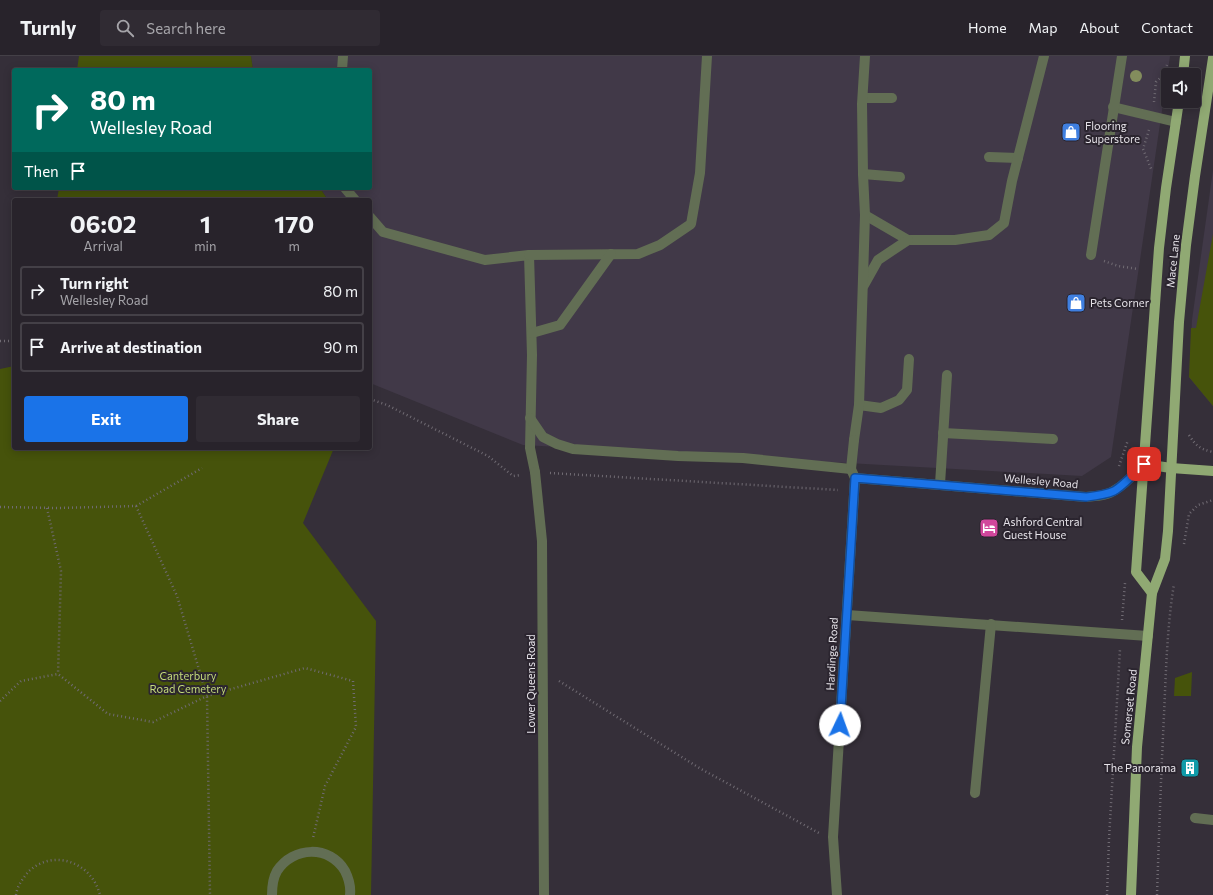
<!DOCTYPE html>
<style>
body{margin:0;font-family:Commissioner,sans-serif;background:#302b33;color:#f1f3f6;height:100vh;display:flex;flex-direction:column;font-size:15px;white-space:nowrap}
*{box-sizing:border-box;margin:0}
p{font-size:13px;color:#a5a4a9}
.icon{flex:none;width:22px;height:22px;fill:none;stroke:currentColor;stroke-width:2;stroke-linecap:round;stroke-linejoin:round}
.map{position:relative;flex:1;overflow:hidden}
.drawer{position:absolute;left:12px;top:142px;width:360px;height:252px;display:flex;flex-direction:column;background:#28232b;border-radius:4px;box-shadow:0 2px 10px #0003,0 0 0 1px #444047}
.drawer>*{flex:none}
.banner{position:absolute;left:12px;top:12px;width:360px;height:122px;border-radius:4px;box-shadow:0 2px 10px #0003,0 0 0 1px #444047;background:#00695c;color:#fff;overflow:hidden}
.buttons{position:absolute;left:1161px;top:12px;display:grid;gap:8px}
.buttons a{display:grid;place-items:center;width:40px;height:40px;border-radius:4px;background:#28232b;box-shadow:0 2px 10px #0003,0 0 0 1px #444047;font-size:20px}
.pin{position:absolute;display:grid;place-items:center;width:34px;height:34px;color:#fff;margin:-17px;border-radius:8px;box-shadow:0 2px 6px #0006}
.me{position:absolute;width:44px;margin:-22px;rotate:3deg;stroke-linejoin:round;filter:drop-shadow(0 0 3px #0008)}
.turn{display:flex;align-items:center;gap:14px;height:84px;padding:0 12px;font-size:18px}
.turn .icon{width:52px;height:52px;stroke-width:2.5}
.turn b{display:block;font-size:28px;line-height:34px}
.then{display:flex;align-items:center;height:38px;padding:0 12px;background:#0003;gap:8px;font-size:15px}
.eta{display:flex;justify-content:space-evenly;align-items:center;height:68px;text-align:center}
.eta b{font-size:24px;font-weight:700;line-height:28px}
.button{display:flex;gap:8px;margin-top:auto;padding:8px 12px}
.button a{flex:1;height:46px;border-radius:4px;background:#1a73e8;color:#fff;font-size:16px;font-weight:700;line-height:46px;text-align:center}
.button a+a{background:#302b33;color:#f1f3f6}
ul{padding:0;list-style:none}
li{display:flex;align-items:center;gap:12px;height:50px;margin:0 8px 6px;padding:0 4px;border:2px solid #444047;border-radius:4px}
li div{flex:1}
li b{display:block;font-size:15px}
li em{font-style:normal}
header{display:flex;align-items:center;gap:24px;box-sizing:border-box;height:56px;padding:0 20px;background:#28232b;border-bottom:1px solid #444047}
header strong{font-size:19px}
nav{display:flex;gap:22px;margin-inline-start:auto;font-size:14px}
.search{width:280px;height:36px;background:#302b33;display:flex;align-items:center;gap:10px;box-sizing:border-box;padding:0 14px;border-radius:4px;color:#a5a4a9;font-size:15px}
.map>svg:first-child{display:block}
.built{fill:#413948}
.green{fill:#46530b}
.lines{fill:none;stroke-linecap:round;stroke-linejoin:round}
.path{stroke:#706b73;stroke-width:2.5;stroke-dasharray:1 3;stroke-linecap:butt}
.lane{stroke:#626e54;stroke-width:10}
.street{stroke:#626e54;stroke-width:10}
.primary{stroke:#90a973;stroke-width:10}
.tree{fill:#838d5d}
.route-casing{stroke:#114b97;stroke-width:10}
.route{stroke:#1a73e8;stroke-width:7}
.labels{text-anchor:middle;stroke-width:4;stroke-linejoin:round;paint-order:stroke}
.poi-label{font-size:11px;fill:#e5e2e8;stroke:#2b252f;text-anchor:start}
.street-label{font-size:11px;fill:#e5e2e8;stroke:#2b252f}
.park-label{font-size:11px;fill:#c3da7b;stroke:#2b252f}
</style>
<header>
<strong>Turnly</strong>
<div class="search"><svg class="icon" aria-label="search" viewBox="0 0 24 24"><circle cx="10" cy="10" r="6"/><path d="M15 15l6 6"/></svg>Search here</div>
<nav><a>Home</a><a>Map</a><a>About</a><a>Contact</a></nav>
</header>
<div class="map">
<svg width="1213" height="839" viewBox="0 0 1213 839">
<rect width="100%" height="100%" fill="#352f39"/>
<g class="built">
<path d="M251 0H1170L1111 401 1082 420 523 389 370 327V144H328L320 132H370V14H253Z"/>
<path d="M1213 114V350L1189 321 1192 264Z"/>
</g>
<g class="green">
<path d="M79 0H251L253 14H77Z"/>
<path d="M59 132H320L328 144H57Z"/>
<path d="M1213 178V350L1189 321 1191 272H1196Z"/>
<path d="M14 310V392H334L303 467 376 565 371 839H0V313Z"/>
<path d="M1192 616 1191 640H1174L1175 622Z"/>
</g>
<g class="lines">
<g class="path">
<path d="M1154 46 1156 26 1163 19 1167 9"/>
<path d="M1149 74 1143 93 1152 115"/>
<path d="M1104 205 1118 210 1138 213"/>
<path d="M0 285H14"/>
<path d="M370 343 387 349 488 400 513 420 521 419"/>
<path d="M1189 379C1196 390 1200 393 1213 396"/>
<path d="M1119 410 1128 384"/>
<path d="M550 417 838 434"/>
<path d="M136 450 202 412"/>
<path d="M0 451 58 452 136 450 177 540 207 640 210 839"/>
<path d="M47 452 61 515 58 618"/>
<path d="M1184 488 1189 458 1198 449 1213 444"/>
<path d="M1122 564 1125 527"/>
<path d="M559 625 701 713 819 777"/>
<path d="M0 645 21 625 58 618 108 658 153 666 207 640 305 612 353 625 356 671 325 730 313 782"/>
<path d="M16 839C17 830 23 822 29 815 55 792 92 807 100 839"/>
<path d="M1107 839 1109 783 1120 593"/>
<path d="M1157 839C1159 779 1161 719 1164 659 1166 615 1167 571 1174 528"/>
</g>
<g class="lane">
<path d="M342 14 343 0"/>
<path d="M863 42H892"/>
<path d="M1113 51 1176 66"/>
<path d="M989 101 1018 102"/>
<path d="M863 118 900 121"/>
<path d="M345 132 355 144"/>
<path d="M865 159 908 184H955L989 179 1004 167 1012 125 1044 0"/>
<path d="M370 161 383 176 485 204 529 199 532 299 530 392 535 416"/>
<path d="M529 199 638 198 660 189 691 168 700 117 707 0"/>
<path d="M1091 199 1122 0"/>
<path d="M864 229 878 204 908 184"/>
<path d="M532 277 560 269 611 198"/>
<path d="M859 349 881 352 899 344 907 334 909 303"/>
<path d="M530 362 543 381 557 388 573 393 678 400 743 402 851 413"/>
<path d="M943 377 1053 383"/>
<path d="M854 384 859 349 865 159 863 118 862 48 865 0"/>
<path d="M940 428 947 319"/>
<path d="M847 559 1148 580"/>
<path d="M975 737 991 568"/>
<path d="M1195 762 1213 764"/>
<path d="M272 839C272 831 273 822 277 815 293 790 330 789 345 815 349 823 351 830 350 839"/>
</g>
<g class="street">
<path d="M535 416 542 485 544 839"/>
<path d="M855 422 1086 441C1095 440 1107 440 1115 434 1126 428 1135 417 1144 408"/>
<path d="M837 839 833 781 855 422 851 413 854 384"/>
</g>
<g class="primary">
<path d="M1183 19 1185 0"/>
<path d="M1144 408 1171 412 1213 415"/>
<path d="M1152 537 1136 516 1159 192 1166 132 1179 45"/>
<path d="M1131 839 1137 691 1152 537 1165 503 1168 475 1179 266 1186 189 1195 120 1213 2"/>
</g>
</g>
<circle class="tree" cx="1136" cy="20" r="6"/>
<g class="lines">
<defs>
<path id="route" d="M840 669 855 422 1086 441C1095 440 1105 439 1114 435 1123 430 1136 416 1144 408"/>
</defs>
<use href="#route" class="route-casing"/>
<use href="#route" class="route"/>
</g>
<defs>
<symbol id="shop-square" viewBox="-11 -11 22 22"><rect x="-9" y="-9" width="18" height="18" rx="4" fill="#3f7fe0" stroke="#2b252f"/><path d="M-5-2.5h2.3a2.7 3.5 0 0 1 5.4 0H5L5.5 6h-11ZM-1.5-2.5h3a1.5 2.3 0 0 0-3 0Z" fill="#fff"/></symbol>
<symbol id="hotel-square" viewBox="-11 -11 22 22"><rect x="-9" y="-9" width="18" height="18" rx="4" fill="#d1479c" stroke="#2b252f"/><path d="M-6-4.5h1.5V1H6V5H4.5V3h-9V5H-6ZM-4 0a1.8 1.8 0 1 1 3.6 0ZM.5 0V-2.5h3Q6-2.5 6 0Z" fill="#fff"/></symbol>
<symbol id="building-square" viewBox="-11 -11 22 22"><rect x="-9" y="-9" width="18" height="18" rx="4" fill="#0f9aa8" stroke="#2b252f"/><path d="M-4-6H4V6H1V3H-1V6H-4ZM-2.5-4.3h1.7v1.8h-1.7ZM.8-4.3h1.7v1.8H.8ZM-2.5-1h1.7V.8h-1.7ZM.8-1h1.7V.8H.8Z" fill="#fff"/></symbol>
</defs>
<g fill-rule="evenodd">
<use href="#shop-square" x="1060" y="65" width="22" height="22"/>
<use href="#shop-square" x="1065" y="236" width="22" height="22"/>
<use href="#hotel-square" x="978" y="461" width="22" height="22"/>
<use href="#building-square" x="1179" y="701" width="22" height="22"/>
</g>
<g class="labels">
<g class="poi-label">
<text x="1085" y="74">Flooring<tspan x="1085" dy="13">Superstore</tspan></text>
<text x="1090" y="251">Pets Corner</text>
<text x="1003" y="470">Ashford Central<tspan x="1003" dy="13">Guest House</tspan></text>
<text x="1176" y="716" text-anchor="end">The Panorama</text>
</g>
<g class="street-label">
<text transform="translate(1173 205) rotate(-84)" y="4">Mace Lane</text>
<text transform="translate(1041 425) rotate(5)" y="4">Wellesley Road</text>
<text transform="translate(832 598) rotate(-87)" y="4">Hardinge Road</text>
<text transform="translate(531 628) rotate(-90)" y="4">Lower Queens Road</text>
<text transform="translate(1129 651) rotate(-84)" y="4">Somerset Road</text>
</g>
<g class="park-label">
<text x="188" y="624">Canterbury<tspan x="188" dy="13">Road Cemetery</tspan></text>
</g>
</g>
</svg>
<div class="buttons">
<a><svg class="icon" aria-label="sound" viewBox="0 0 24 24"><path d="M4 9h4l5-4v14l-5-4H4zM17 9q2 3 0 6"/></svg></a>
</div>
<div class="pin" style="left:1144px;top:408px;background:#d93025"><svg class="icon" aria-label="arrive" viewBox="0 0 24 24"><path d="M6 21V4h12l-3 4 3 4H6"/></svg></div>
<svg class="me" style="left:840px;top:669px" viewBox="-20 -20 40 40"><circle r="19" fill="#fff"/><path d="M0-13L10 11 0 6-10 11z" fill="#1a73e8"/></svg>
<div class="banner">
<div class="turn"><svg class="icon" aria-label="right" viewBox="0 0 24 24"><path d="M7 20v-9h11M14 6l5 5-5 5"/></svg><div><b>80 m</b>Wellesley Road</div></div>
<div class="then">Then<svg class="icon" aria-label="arrive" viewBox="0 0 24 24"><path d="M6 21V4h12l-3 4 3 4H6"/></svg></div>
</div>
<section class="drawer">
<div class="eta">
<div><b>06:02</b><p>Arrival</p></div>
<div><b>1</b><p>min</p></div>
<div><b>170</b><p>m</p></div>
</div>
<ul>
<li><svg class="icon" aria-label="right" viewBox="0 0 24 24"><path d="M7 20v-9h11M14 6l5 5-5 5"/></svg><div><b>Turn right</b><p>Wellesley Road</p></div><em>80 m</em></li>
<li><svg class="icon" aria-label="arrive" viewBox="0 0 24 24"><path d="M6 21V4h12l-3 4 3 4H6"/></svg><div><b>Arrive at destination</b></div><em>90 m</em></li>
</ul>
<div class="button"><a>Exit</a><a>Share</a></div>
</section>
</div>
